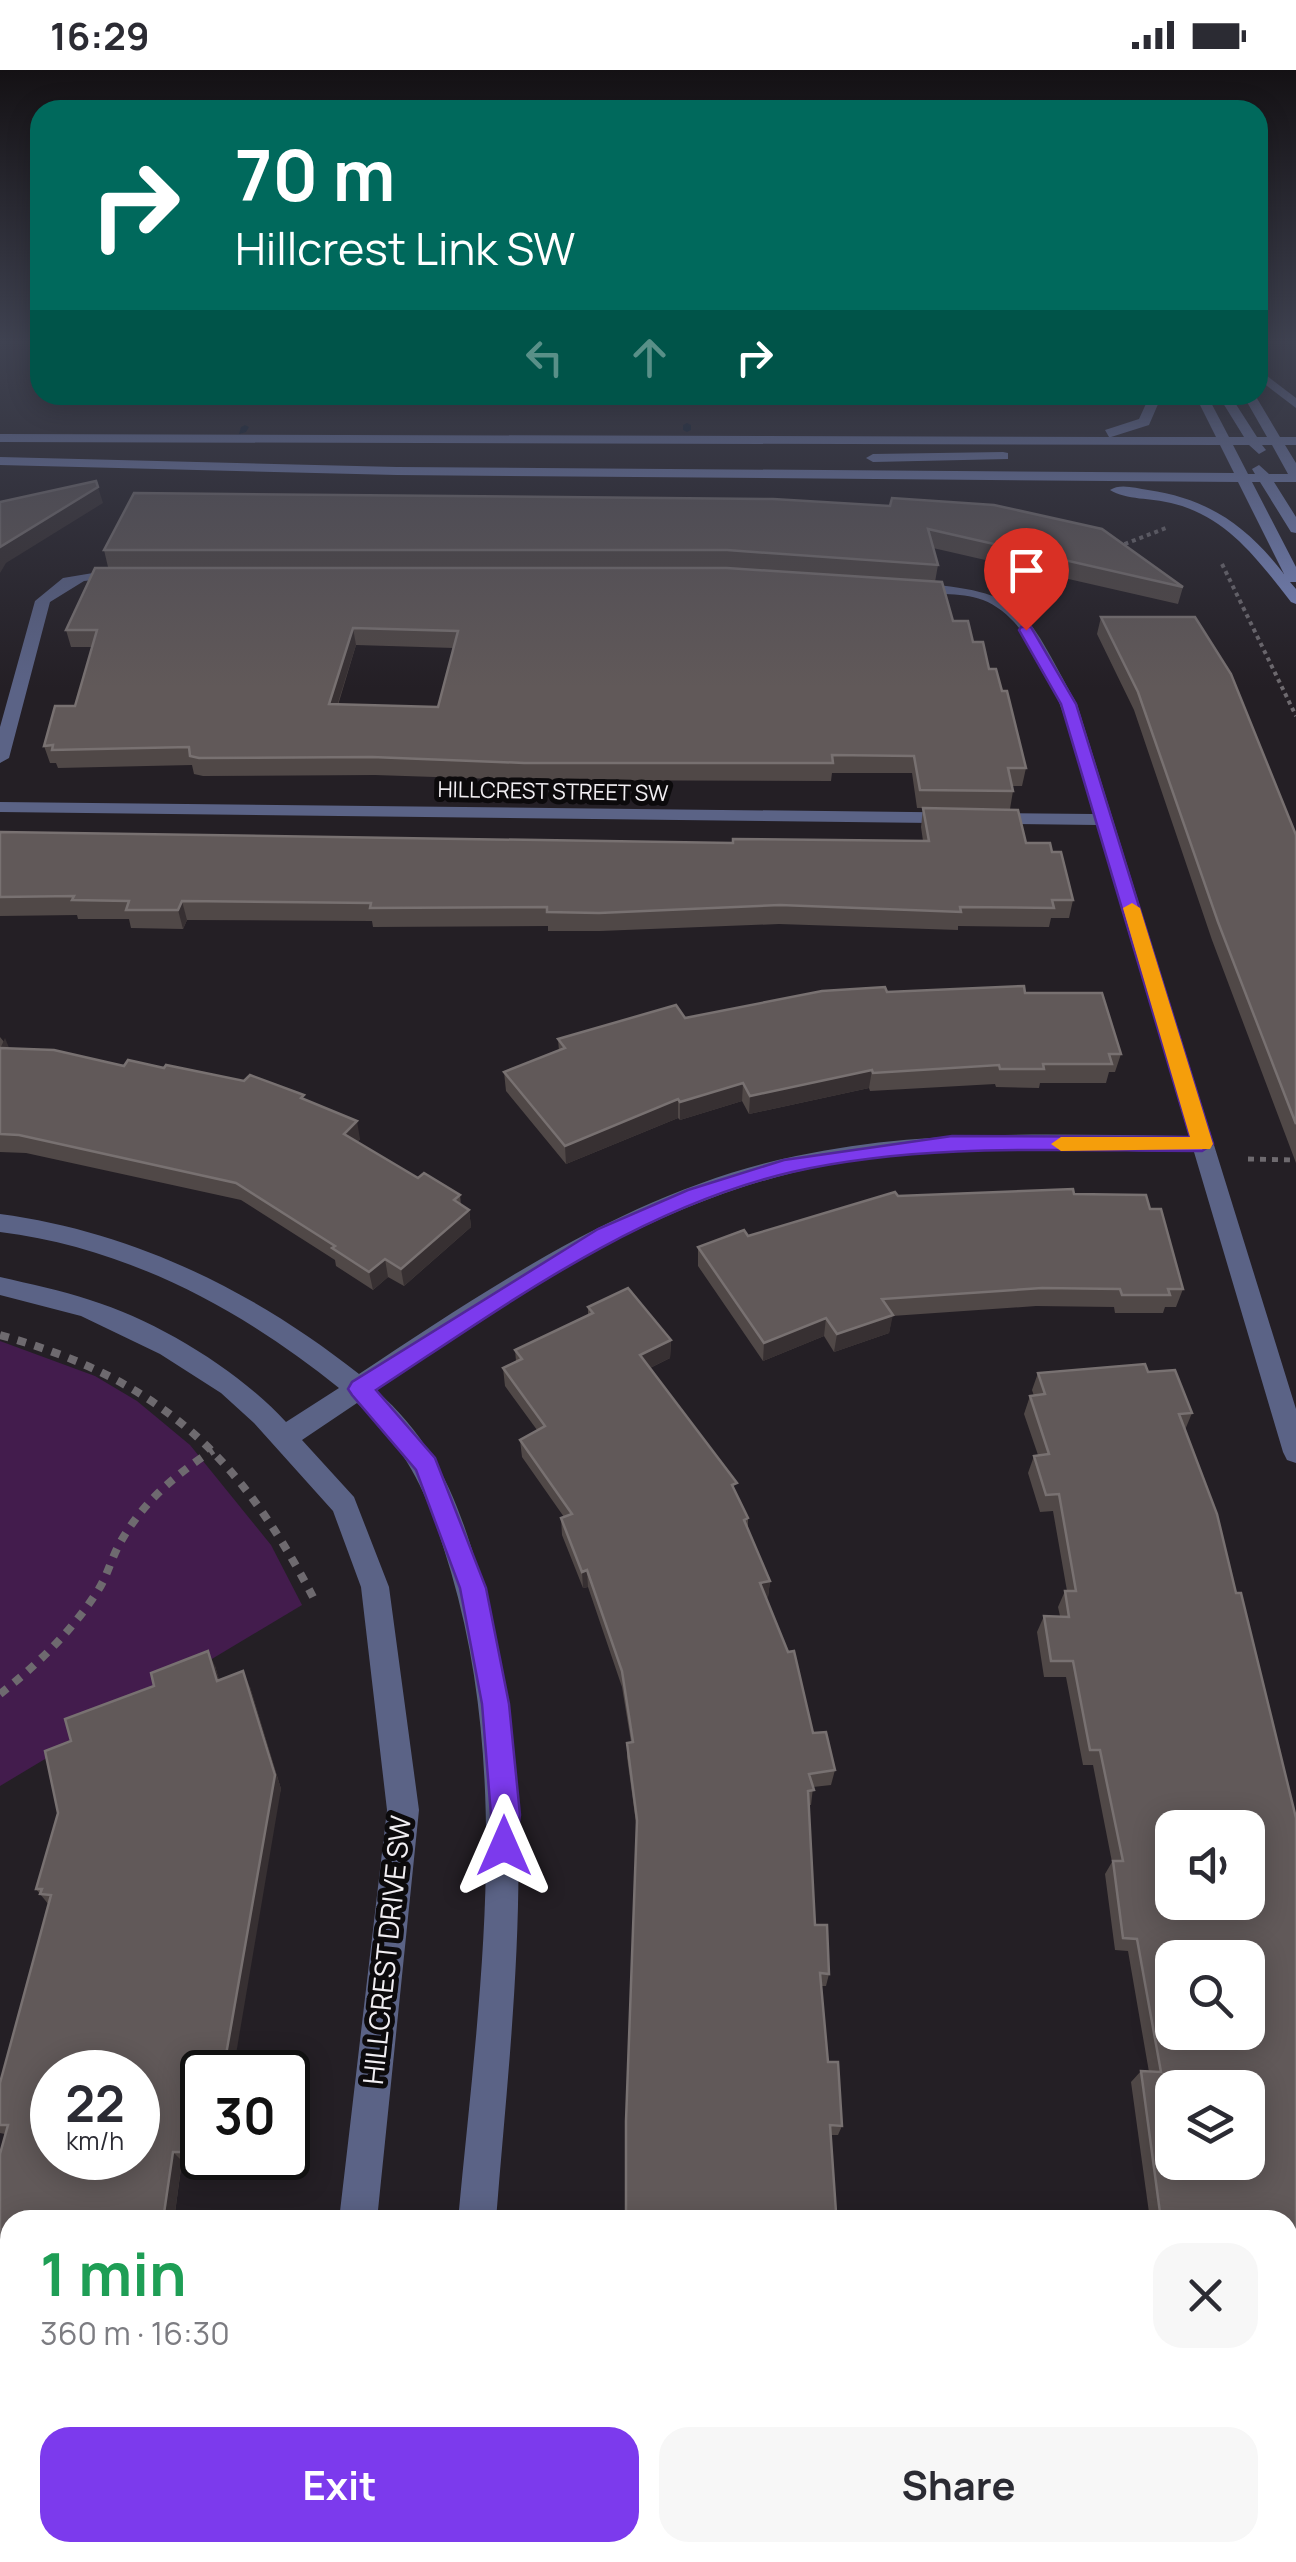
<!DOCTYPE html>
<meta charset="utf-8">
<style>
body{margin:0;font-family:Manrope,sans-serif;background:#f7f7f7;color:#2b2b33;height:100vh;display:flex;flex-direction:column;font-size:38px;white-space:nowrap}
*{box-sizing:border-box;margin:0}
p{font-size:32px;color:#7c7c81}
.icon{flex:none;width:55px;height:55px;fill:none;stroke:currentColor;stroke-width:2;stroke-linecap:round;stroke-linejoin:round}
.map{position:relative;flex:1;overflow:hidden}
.side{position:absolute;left:0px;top:2140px;width:1298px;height:352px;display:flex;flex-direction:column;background:#fff;border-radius:30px 30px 0 0;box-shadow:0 5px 25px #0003}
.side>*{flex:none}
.guide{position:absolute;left:30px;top:30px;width:1238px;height:305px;border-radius:30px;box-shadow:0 5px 25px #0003;background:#00695c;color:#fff;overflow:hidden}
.tools{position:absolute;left:1155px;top:1740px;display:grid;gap:20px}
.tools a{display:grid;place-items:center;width:110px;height:110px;border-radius:20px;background:#fff;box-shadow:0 5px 25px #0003;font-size:50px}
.speed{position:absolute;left:30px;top:1980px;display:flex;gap:20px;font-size:50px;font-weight:700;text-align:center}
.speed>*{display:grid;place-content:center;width:130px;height:130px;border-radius:50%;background:#fff;box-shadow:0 5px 25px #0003;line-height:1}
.speed small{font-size:25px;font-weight:400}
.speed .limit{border:5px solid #111;border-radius:15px;background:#fff;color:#111}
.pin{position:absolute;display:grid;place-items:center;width:85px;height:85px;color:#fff;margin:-102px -42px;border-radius:50% 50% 50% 0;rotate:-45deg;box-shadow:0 0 10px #0007}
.pin .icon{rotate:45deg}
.me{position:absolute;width:110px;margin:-55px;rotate:0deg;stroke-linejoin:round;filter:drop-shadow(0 0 8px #0008)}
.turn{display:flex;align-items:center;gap:35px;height:210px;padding:0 40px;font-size:45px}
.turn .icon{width:130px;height:130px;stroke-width:2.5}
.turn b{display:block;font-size:70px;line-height:85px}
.lanes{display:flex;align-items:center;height:95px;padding:0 40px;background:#0003;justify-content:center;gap:50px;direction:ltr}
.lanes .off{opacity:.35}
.round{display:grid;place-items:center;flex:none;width:105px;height:105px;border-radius:30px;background:#f7f7f7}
.head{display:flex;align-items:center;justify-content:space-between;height:170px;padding:0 40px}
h1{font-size:60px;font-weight:700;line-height:75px;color:#1e9e55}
.primary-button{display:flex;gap:20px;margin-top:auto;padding:20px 40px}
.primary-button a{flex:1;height:115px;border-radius:30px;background:#7c3aed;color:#fff;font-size:40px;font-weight:700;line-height:115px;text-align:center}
.primary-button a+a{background:#f7f7f7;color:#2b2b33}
.status{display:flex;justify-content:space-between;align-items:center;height:70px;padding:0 50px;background:#fff;direction:ltr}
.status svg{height:28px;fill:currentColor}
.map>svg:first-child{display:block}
.green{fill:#431c4d}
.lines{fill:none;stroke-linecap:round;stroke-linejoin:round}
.stream{fill:#001225;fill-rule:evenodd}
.path-far2{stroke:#6e6a6f;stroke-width:4;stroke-dasharray:4 4;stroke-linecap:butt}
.path-far1{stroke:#6e6a6f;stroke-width:5;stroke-dasharray:6 6;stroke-linecap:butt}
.path{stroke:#6e6a6f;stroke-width:8;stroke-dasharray:9 9;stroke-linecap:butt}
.minor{fill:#5b6386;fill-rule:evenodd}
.secondary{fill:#7b89c0;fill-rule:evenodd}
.wall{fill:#504847;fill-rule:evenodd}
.shaded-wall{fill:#373032}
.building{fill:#615959;stroke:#787171;stroke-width:2.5;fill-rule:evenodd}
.route{fill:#7c3aed;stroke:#51269a;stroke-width:2.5}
.slow{fill:#f59e0b}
.labels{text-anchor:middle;stroke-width:10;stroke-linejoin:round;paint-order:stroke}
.far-street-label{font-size:22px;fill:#f1eef2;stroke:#0c0a0c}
.street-label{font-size:28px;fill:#f1eef2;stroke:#0c0a0c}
</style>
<div class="status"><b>16:29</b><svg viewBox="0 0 49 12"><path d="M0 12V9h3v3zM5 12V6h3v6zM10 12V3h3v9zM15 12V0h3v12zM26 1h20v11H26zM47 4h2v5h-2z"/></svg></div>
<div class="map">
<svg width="1296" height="2492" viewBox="0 0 1296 2492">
<rect width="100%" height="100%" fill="#241f25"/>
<path class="green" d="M0 1271 95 1306 137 1331 190 1375 271 1475 302 1535 0 1716Z"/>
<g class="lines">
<g class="stream">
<path d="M687 353 691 355V360L687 362 683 360V355Z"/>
<path d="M245 355 249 357 246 362 239 364 241 357Z"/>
</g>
<g class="path-far2">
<path d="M1093 325 1110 333"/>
<path d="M1117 477 1166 458"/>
<path d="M1222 494 1296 646"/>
<path d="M1024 514 1054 502"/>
</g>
<path class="path-far1" d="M1248 1089 1296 1090"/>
<g class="path">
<path d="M0 1265C158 1309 238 1383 313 1527"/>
<path d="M0 1624C37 1595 71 1562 97 1522 107 1507 111 1489 120 1473 142 1433 175 1405 213 1380"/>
</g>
<g class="minor">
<path d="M123 498 128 500V506L84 511 50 532 9 688 0 693V657L35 531 63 508Z"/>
<path d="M912 513C1029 521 1023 539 1077 634L1296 1339V1393L1287 1390 1283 1382 1194 1082C1061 1081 922 1071 792 1103 638 1141 506 1231 376 1320 436 1374 456 1426 479 1502 544 1712 513 1934 496 2150H458C478 1935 513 1713 451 1502 429 1429 414 1386 357 1333L302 1370 354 1427 389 1517 419 1740 377 2150H339L387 1740 361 1517 333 1441 254 1353 221 1323 160 1284 81 1246 0 1225V1207C30 1214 61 1220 90 1230 158 1251 238 1300 286 1352L339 1318C240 1238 127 1178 0 1162V1144C134 1162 254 1221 359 1304 495 1214 634 1120 796 1086 925 1058 1058 1065 1189 1066L1097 755 0 742V732L1093 744C1076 685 1048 555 983 530 959 521 932 526 907 521L904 518Z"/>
<path d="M300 2482H342L341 2492H299Z"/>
<rect x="430" y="2482" width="42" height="10"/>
</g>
<g class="secondary">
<path d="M1258 299 1296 328V338L1258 309Z"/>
<path d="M1150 325H1162L1149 355 1111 367H1216L1195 325H1207L1229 367H1244L1218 325H1230L1257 367H1267L1243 325H1255L1280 367H1296V375H1285L1296 393V412H1274L1296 447V463L1291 462 1260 412H1252L1296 497V512H1290L1296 519V534L1291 532C1258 490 1227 446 1171 433 1152 428 1126 430 1110 420 1120 413 1135 418 1148 420 1209 429 1247 456 1284 504L1238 412 397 405 0 395V387L397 397 1234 403 1220 375 0 372V364L1109 367 1105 360 1139 349ZM1233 375H1249L1259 384 1266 380 1262 375H1272L1288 404H1269L1259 395 1252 399 1255 404H1248Z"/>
<path d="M1003 382 1008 383V389L873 392 866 388 873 384Z"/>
</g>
</g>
<g class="wall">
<path d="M890 436 1183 517 1178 534 933 478 938 495 935 512 953 551 973 572 1002 621 1026 698 1022 716H1012L1013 721 1010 739 917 738 912 703H832L831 711 525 710 375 705 203 706 194 704 192 695 58 698 56 693H50L44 676 75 636 92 577H71L66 560 108 497 104 480ZM356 575 454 578 438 637 338 635Z"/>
<path d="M1101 547 1296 765V1093L1212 870 1134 640 1097 564Z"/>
<path d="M923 738 1052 782 1073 830 1069 848H1051L1049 857 958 856V860L779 854 600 861H548V856L373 857 372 851 187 850 183 859 131 858 129 849H78L77 845 0 846V762L733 773 923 771 921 757Z"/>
<path d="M887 922 1025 923 1121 984 1115 1002H1109L1106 1013H1040L1039 1018 996 1017 995 1014 870 1021 869 1018 749 1044 742 1031 680 1050 678 1048 566 1094 506 1021 504 1002 559 981 558 969 685 948Z"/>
<path d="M0 967 9 978 124 996 305 1030 360 1069 357 1072 418 1108 460 1125 461 1135 469 1140 471 1157 404 1216 388 1207 373 1220 336 1196 335 1190 241 1130 26 1083 0 1082Z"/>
<path d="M1074 1124 1150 1139 1183 1219 1176 1237H1165L1163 1243H1115L1114 1237 1036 1236 892 1246 889 1263 834 1282 824 1266 763 1291 698 1196V1177L748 1166 898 1126Z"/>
<path d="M588 1237 671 1270 670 1288 650 1298 736 1424 748 1448V1459L770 1511 768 1527 766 1528 813 1663 835 1700 831 1715 813 1717 811 1735H809L815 1855 829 1904 826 1916H821L828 1992 842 2056 838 2065H830L836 2142 832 2150H626L637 1760 627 1687V1673L631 1672 622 1617 588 1517 583 1518 562 1465 561 1448 564 1447 522 1387 520 1370 537 1360 505 1316 503 1298 516 1291 515 1280 588 1245Z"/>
<path d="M1145 1294 1148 1302 1175 1300 1192 1343 1185 1360 1217 1444 1236 1523H1241L1296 1748V2492H1262L1260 2482H1288V2150H1150L1131 2012 1141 2001 1149 2002 1128 1881 1115 1880 1105 1804 1112 1792 1093 1695H1083L1066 1607H1044L1037 1562 1044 1546H1060L1058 1537 1065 1521H1067L1053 1441 1040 1442 1028 1403 1034 1386 1038 1385 1024 1344 1030 1326H1034L1032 1320 1038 1303ZM1172 1758H1248V1832H1172ZM1172 1888H1248V1962H1172ZM1172 2018H1248V2092H1172Z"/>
<path d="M215 1596 219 1610 250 1617 281 1719 202 2002V2088H218L217 2092 182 2091 174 2150H10V2482H123L121 2492H0L5 2064 0 2063V2013L49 1835 36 1819 58 1743 71 1671Z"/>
</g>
<g class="shaded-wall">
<path d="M98 417 103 433 6 493 0 503V477Z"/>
<path d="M353 558 356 575 332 652 329 634Z"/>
<path d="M182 831 187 850 183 859 178 840Z"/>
<path d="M5 968 12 985 0 979Z"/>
<path d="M872 1000 869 1018 749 1044 750 1026Z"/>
<path d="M743 1013 742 1031 680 1050V1032Z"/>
<path d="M678 1029V1048L566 1094 565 1076Z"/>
<path d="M357 1051 360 1069 347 1082 344 1064Z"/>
<path d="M469 1140 471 1157 404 1216 401 1199Z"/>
<path d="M385 1189 388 1207 373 1220 369 1202Z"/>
<path d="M893 1245 889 1263 834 1282 837 1264Z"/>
<path d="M826 1248 824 1266 763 1291 764 1273Z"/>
<path d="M671 1270 670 1288 640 1303V1285Z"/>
<path d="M587 1500 588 1517 583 1518 582 1502Z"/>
<path d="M770 1511 768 1527 758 1530 760 1513Z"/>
<path d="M208 1581 215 1596 224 1627 217 1611Z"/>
<path d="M243 1601 250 1617 281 1719 233 2002H223Z"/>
<path d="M173 2082 182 2091 174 2150H163Z"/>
<path d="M110 2482H123L121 2492H108Z"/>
</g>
<g class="building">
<path d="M96 411 98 417 0 477V432Z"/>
<path d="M134 423 773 429 890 436 892 428 994 435 1102 459 1183 517 928 459 938 495 727 480H104Z"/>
<path d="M95 498H727L942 512 953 551H968L973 572H983L989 599H996L1002 621H1007L1026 698H1008L1013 721 920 720 914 686 832 685 833 693H524L372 687 199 688 190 686 189 677 52 680 53 675 44 676 55 636H75L97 560H66ZM353 558 458 561 438 637 329 634Z"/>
<path d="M1101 547H1195L1231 604 1296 765V1054L1218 852 1138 622Z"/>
<path d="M923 738 1018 740 1026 773H1050L1052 782H1061L1073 830H1052L1054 838 960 837 961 842 780 835 599 843 547 842V837L370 838 371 833 182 831 178 840H126L129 831 72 830 74 826 0 827V762L733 773V769L929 771Z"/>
<path d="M1024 916 1025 923H1102L1121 984H1109L1112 994H1043L1044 999H1000L999 995 873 1003 872 1000 750 1026 743 1013 680 1032 678 1029 565 1076 504 1002 565 978 558 969 676 935 685 948 822 921 885 917 887 922Z"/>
<path d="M0 978 54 980 124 996 128 990 164 998 166 995 244 1011 250 1005 304 1025 301 1028 357 1051 344 1064 418 1108 424 1103 460 1125 454 1130 469 1140 401 1199 385 1189 369 1202 332 1178 335 1176 236 1113 19 1065 0 1064Z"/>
<path d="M1073 1119 1074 1124 1146 1125 1150 1139H1161L1183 1219H1168L1170 1225H1122L1120 1219 1042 1218 882 1229 893 1245 837 1264 826 1248 764 1273 698 1177 744 1160 748 1166 895 1122 898 1126Z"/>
<path d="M628 1218 671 1270 640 1285 737 1413 732 1415 748 1448 744 1450 770 1511 760 1513 788 1582 794 1581 813 1663 826 1662 835 1700 809 1704 814 1720 808 1721 815 1855H827L829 1904 820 1903 828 1992H838L842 2056 830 2055 836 2142H827L828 2150H626V2051L637 1750 627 1673 633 1672 622 1601 587 1500 582 1502 561 1448 572 1444 520 1370 545 1356 503 1298 522 1289 515 1280 593 1243 588 1237Z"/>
<path d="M1145 1294 1148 1302 1175 1300 1192 1343 1179 1344 1217 1444 1236 1523H1241L1296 1748V2492H1277L1275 2482H1288V2150H1161L1141 2001 1161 2002 1137 1869 1123 1868 1113 1791H1123L1100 1680H1090L1073 1591H1051L1044 1546 1069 1547 1065 1521H1076L1059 1424 1046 1425 1034 1386 1049 1384 1030 1326 1045 1324 1038 1303ZM1172 1758H1248V1832H1172ZM1172 1888H1248V1962H1172ZM1172 2018H1248V2092H1172Z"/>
<path d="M208 1581 217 1611 243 1601 275 1705 223 2002H202V2082H173L163 2150H10V2482H110L108 2492H0V2084L8 2055H0V2013L51 1825 40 1824 42 1819H36L58 1743 45 1681 71 1671 65 1649 154 1616 151 1603ZM52 2002H138V2088H52Z"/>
<path d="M617 2482H832L833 2492H617Z"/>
</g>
<linearGradient id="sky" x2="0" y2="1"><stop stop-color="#141114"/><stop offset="0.44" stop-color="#3f4251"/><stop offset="1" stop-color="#3f4251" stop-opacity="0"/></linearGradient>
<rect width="1296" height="618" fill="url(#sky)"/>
<path class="route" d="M1021 557H1031L1076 634 1213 1074 1202 1081C1068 1081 924 1072 792 1102 637 1138 506 1235 376 1320L435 1388 486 1518 509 1634 520 1745 514 1786 504 1790 493 1786 489 1776 491 1745 482 1634 460 1518 416 1400 352 1325 348 1319 352 1312 598 1159 688 1120 784 1090 952 1066 1190 1067 1061 634 1019 560Z"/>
<path class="slow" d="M1132 833 1140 838 1213 1074 1210 1079 1061 1081 1051 1074 1061 1067H1190L1123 838Z"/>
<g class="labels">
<g class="far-street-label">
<text transform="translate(553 721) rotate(1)" y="8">HILLCREST STREET SW</text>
</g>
<g class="street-label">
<text transform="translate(387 1880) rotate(-84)" y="10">HILLCREST DRIVE SW</text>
</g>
</g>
</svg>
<div class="tools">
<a><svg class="icon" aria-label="sound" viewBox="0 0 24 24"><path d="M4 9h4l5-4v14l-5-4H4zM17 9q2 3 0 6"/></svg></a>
<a><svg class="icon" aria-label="search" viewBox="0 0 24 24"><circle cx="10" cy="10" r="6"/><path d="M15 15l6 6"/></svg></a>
<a><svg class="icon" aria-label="layers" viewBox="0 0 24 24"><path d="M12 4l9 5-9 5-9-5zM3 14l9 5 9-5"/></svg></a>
</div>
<div class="speed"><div>22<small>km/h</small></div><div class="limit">30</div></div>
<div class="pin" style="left:1026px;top:560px;background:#d93025"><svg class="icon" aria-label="arrive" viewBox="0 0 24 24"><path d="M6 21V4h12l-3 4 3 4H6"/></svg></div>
<svg class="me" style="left:504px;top:1776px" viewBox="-20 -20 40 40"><path d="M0-17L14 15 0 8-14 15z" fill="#7c3aed" stroke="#fff" stroke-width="4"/></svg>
<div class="guide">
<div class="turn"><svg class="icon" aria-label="right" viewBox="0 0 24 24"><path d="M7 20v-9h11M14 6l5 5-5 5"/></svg><div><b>70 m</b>Hillcrest Link SW</div></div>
<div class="lanes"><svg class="icon off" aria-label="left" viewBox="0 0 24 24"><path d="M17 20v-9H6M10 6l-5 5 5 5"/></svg><svg class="icon off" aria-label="ahead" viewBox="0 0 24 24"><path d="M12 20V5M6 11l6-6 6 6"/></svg><svg class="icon" aria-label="right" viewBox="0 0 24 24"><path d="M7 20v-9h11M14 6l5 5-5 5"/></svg></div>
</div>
<section class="side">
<div class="head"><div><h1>1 min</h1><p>360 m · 16:30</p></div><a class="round"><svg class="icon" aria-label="close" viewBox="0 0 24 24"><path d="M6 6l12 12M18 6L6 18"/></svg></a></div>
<div class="primary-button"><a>Exit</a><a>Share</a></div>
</section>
</div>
